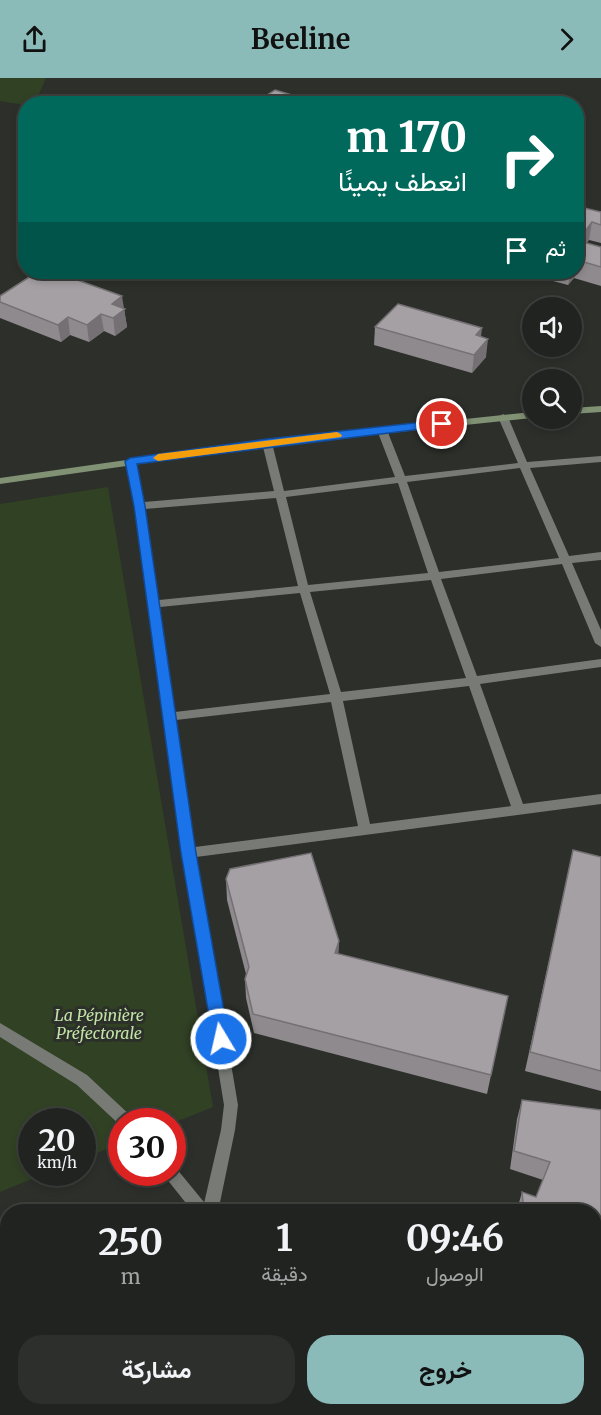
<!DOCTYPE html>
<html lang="ar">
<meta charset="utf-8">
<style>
body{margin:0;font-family:Merriweather,Vazirmatn,serif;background:#2d2f2d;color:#f1f3f6;direction:rtl;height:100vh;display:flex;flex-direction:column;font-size:22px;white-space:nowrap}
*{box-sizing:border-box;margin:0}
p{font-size:20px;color:#a2a4a5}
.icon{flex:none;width:33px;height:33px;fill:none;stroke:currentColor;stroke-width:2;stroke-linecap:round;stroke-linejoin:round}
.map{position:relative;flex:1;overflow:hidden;direction:ltr}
.panel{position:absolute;left:0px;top:1126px;width:602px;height:212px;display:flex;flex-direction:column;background:#212320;border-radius:24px 24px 0 0;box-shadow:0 3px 9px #0003,0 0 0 2px #3e403e;direction:rtl}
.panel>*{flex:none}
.guide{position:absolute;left:18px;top:18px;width:566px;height:183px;border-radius:24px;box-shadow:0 3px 9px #0003,0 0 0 2px #3e403e;direction:rtl;background:#00695c;color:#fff;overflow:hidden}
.buttons{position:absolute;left:522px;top:219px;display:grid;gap:12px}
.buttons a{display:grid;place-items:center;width:60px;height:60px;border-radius:50%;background:#212320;box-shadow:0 3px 9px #0003,0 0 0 2px #3e403e;font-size:30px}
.speed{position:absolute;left:18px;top:1030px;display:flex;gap:12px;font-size:30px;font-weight:700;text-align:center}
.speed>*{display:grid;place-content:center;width:78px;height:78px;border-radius:50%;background:#212320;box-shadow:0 3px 9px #0003,0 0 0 2px #3e403e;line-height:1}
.speed small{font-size:15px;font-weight:400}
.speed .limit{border:9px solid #d22;background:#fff;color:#111}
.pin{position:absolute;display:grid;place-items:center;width:51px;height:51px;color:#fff;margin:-26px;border:3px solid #fff;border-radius:50%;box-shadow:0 2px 6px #0007}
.me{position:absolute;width:66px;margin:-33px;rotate:351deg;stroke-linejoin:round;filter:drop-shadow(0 0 4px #0008)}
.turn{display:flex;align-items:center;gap:21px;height:126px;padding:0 18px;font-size:27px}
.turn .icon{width:78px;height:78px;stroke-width:2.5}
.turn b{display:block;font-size:42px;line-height:51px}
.then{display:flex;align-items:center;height:57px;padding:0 18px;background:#0003;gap:12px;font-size:22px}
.eta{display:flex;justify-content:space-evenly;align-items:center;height:102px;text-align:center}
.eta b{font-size:36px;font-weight:700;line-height:42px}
.action{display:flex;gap:12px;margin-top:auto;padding:12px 18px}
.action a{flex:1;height:69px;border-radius:24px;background:#8bbbb9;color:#111;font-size:24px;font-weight:700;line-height:69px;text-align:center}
.action a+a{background:#2d2f2d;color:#f1f3f6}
header{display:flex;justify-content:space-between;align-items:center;height:78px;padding:0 18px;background:#8bbbb9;color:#111;font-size:27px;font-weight:700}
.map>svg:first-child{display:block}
.green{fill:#314124}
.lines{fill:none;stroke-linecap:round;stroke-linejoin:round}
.lane{fill:#787b75;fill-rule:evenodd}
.street{fill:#787b75;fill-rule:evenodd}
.secondary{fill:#819173;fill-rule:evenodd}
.wall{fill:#8e8a8d}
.shaded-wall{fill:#747073}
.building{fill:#a5a0a4;stroke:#747073;stroke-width:1.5}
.route{fill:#1a73e8;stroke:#114b97;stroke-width:1.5}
.slow{fill:#f59e0b}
.labels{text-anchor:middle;stroke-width:6;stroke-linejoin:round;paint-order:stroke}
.park-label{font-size:16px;font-style:italic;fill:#c1e3a6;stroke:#2c2f2a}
</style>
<header><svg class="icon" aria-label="forward" viewBox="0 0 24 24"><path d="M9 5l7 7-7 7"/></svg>Beeline<svg class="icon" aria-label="share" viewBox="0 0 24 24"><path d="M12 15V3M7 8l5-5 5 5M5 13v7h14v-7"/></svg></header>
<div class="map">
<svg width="601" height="1337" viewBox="0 0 601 1337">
<rect width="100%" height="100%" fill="#2c2f2a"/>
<g class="green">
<path d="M0 0H46L35 25 25 27 0 23Z"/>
<path d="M108 409 213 1029 173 1045 122 1044 121 1065 83 1081 82 1044H32V1095H47L0 1114V426Z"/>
</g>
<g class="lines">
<g class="lane">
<path d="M0 945 87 997 132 1039 134 1044H122V1049L77 1007 0 959Z"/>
<path d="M172 1088 176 1090 208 1129 211 1134H193L166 1100 163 1095H172Z"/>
</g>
<g class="street">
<path d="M503 336 508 339 527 384 601 378V384L530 390 569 478 601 474V482L572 485 601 552V569L595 565 562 486 441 501 477 598 601 581V589L480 606 523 726 601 716V726L196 779 238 1027 235 1052 218 1134H202L221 1052 224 1027 183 775 164 642 162 639 164 636 135 428 125 383 130 380 135 383 144 424 274 413 262 365 267 362 272 365 284 413 395 399 377 352 382 349 387 352 405 398 518 385 498 339ZM520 390 559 480 439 494 407 404ZM398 405 428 495 308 507 286 419ZM276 420 298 508 159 522 145 431ZM431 502 466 600 341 614 310 514ZM300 515 330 616 175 634 160 529ZM469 608 511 728 370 746 343 623ZM331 624 358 748 195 769 176 642Z"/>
<path d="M0 1174 8 1176V1192L0 1190Z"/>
<path d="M594 1313 601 1314V1330L594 1329Z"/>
<path d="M153 1330H170L169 1337H151Z"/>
</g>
<g class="secondary">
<path d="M601 328V334L572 336V330Z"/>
<path d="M532 334V340L267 368 0 406V400L267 362Z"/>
</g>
</g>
<g class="wall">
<path d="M259 22 322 26H259Z"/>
<path d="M576 128 601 134V165L589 162 586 165 601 169V208L574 200 568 207 553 203 555 194H552H576Z"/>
<path d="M0 218 124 231 127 249 115 258 104 253 89 264 70 257 61 264 0 240Z"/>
<path d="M375 249 481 259 486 279 472 295 374 267Z"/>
<path d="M573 772 601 779V1013L525 993Z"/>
<path d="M226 801 339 863 338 876 508 918 487 1016 254 955 246 920 245 901 246 896 227 822Z"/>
<path d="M522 1022 601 1032V1269L594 1266V1134H517V1132L522 1114 536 1119 543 1102 510 1091 517 1041Z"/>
</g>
<g class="shaded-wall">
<path d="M592 144 589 162 580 173 583 156Z"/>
<path d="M571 194H576L574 200 568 207Z"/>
<path d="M122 218 127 249 115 258 112 226Z"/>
<path d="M101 236 104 253 89 264 87 247Z"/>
<path d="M68 239 70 257 61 264 58 247Z"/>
<path d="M482 250 480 268 476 257Z"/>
<path d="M488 261 486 279 472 295 474 277Z"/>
<path d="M339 863 338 883 335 875Z"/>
<path d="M8 1266V1290L0 1314V1291Z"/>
<path d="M87 1330H93L91 1337H85Z"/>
</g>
<g class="building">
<path d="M275 12 322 26H270L259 22Z"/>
<path d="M576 128 601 134V147L592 144 583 156 576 154Z"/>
<path d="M576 162 601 169V189L577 182 576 184Z"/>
<path d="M37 194H55L122 218 112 226 125 231 113 240 101 236 87 247 68 239 58 247 0 224V218Z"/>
<path d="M398 226 482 250 476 257 488 261 474 277 375 249Z"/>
<path d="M573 772 601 779V993L530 974Z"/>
<path d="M311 775 339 863 335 875 508 918 491 997 253 936 245 901 249 889 226 801 230 791Z"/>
<path d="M522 1022 601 1032V1250L594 1247V1134H524L522 1114 536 1119 550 1084 514 1073Z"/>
<path d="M0 1263 8 1265 0 1291Z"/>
<path d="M16 1330H87L85 1337H13Z"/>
<path d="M225 1330H296L295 1337H224Z"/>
<path d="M326 1330H399L423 1337H325Z"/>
</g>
<path class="route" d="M442 342 446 343V348L137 386 145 428 196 775 229 961 227 966 221 969 215 966 213 961 181 775 134 428 125 383 130 380 267 361Z"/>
<path class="slow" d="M337 354 342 357 341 359 158 383 153 380 158 376Z"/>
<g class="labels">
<g class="park-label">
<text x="99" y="943">La Pépinière<tspan x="99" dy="18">Préfectorale</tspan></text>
</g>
</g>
</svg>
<div class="buttons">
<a><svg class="icon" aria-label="sound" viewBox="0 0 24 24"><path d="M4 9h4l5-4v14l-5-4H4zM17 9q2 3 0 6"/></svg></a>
<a><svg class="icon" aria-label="search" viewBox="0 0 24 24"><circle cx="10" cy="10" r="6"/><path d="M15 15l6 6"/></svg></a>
</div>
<div class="speed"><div>20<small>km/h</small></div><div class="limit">30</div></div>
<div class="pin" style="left:442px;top:346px;background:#d93025"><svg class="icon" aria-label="arrive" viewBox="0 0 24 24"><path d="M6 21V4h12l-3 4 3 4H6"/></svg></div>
<svg class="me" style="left:221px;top:961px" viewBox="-20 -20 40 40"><circle r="17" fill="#1a73e8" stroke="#fff" stroke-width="3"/><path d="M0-11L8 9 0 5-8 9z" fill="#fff"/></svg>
<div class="guide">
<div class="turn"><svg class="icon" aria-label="right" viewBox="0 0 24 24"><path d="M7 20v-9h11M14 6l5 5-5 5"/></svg><div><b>170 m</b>انعطف يمينًا</div></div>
<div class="then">ثم<svg class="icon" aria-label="arrive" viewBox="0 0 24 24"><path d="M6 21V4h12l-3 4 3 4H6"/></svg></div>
</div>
<section class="panel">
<div class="eta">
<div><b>09:46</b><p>الوصول</p></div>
<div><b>1</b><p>دقيقة</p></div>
<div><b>250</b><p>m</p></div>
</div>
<div class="action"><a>خروج</a><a>مشاركة</a></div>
</section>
</div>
